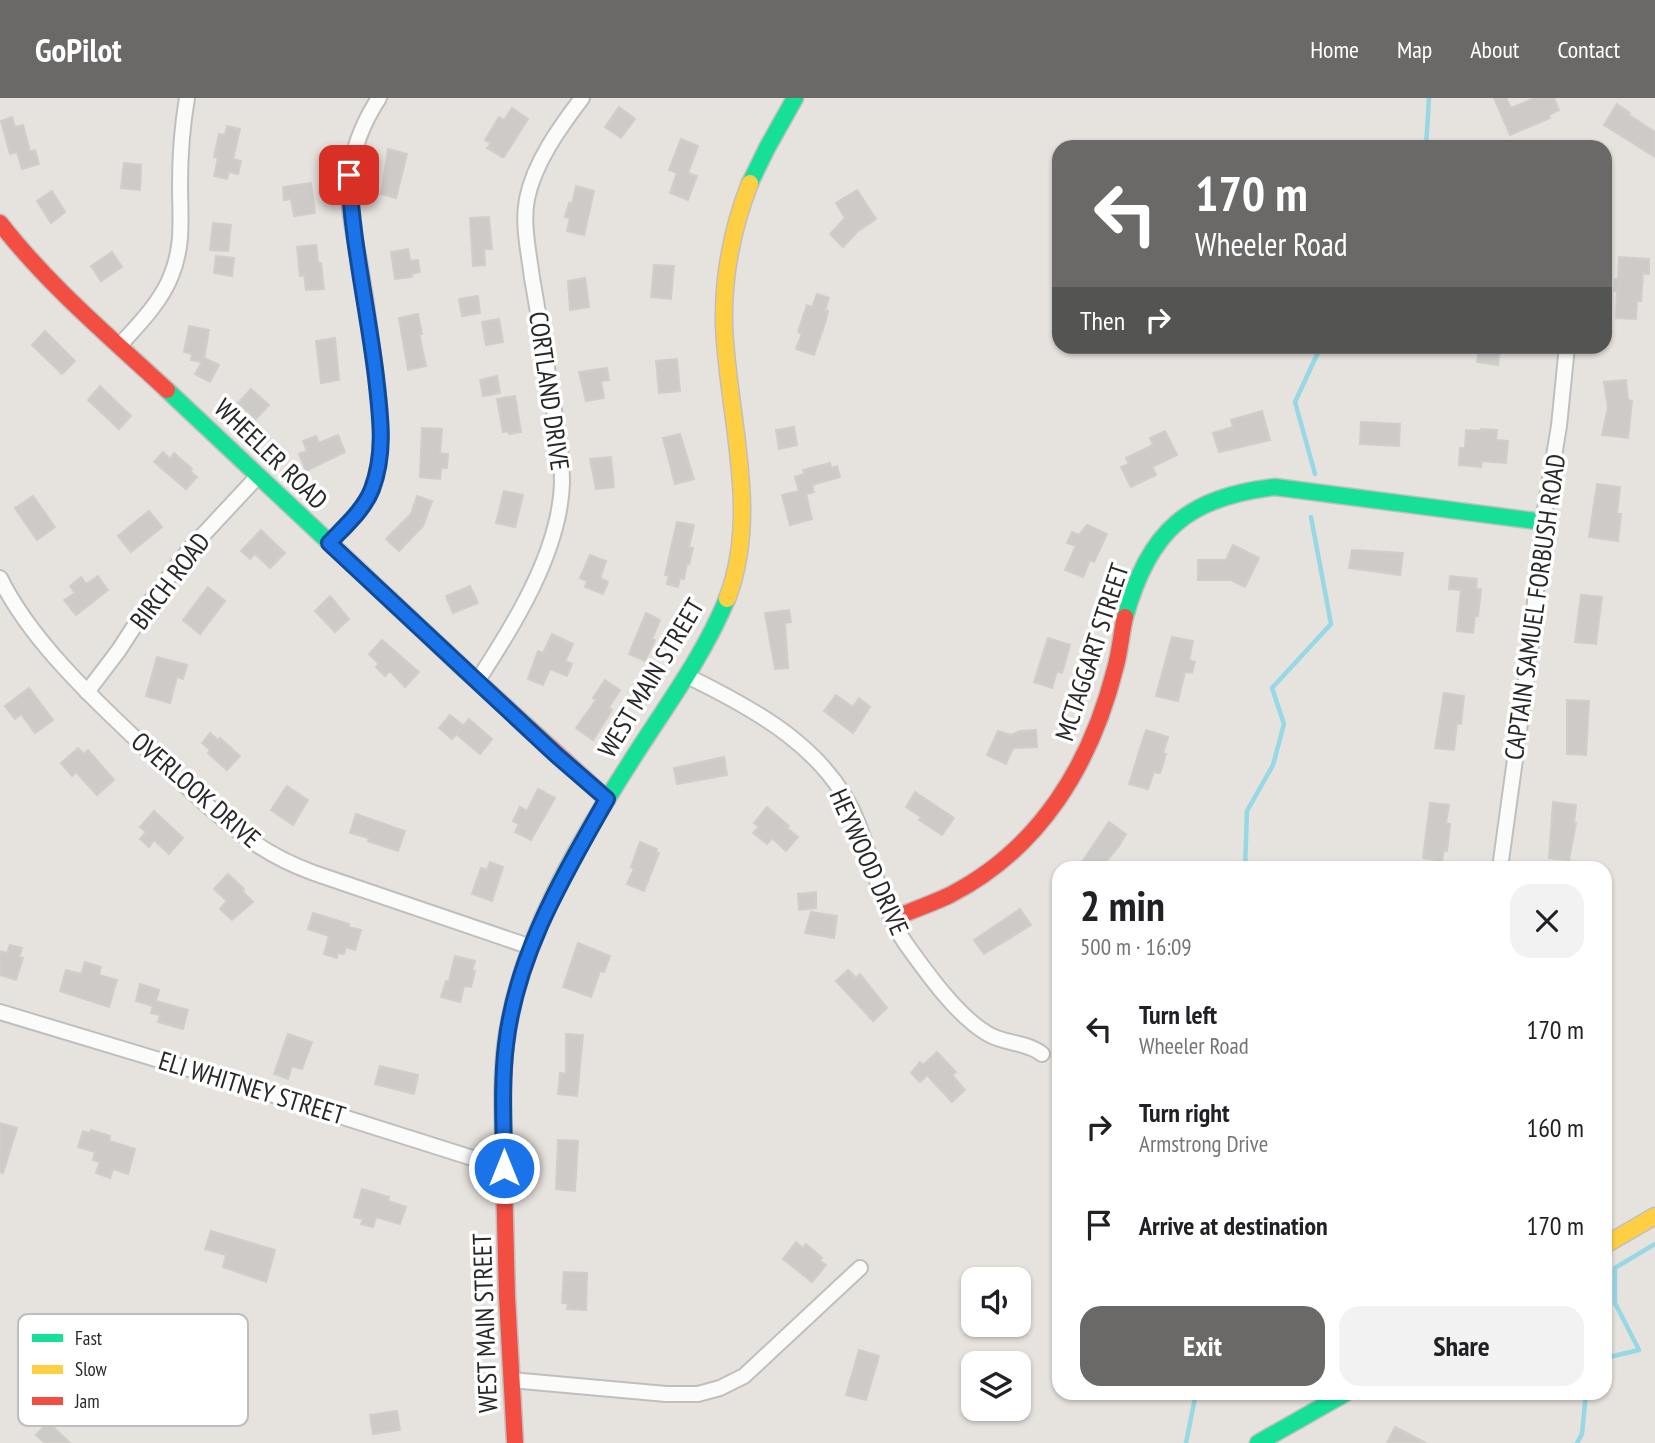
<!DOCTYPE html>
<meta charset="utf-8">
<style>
body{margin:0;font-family:"PT Sans Narrow",sans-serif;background:#f2f2f2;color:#202124;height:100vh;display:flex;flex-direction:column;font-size:26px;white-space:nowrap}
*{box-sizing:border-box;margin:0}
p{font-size:23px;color:#757577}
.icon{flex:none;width:38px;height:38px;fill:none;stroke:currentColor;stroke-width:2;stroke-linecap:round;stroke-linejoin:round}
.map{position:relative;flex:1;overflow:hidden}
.details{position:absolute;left:1052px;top:763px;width:560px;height:539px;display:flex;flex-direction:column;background:#fff;border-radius:21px;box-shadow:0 2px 5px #0004}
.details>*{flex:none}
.hud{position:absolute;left:1052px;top:42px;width:560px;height:214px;border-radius:21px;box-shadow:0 2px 5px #0004;background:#6a6968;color:#fff;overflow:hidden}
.tools{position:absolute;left:961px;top:1169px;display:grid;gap:14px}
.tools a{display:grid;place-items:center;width:70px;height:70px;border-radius:14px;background:#fff;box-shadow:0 2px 5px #0004;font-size:35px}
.pin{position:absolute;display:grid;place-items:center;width:60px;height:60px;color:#fff;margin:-30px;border-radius:14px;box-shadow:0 4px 10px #0006}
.me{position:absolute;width:77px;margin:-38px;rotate:0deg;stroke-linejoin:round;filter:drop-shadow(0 0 5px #0008)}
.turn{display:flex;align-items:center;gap:24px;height:147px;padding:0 28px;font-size:32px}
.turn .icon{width:91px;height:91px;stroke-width:2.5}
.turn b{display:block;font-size:49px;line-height:60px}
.then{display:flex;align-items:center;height:66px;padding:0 28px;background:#0003;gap:14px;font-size:26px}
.round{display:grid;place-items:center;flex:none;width:74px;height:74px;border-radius:21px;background:#f2f2f2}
.overview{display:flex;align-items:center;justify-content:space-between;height:119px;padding:0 28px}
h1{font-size:42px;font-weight:600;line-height:52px}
.primary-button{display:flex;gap:14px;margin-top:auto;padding:14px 28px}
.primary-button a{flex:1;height:80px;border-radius:21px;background:#6a6968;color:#fff;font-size:28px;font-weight:600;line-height:80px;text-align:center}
.primary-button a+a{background:#f2f2f2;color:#202124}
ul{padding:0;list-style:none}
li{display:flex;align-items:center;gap:21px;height:98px;padding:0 28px}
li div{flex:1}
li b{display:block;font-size:26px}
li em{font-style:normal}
header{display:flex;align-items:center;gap:42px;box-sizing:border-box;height:98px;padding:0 35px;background:#6a6968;color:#fff}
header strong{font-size:33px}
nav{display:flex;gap:38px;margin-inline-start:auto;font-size:24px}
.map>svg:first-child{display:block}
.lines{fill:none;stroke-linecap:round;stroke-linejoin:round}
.stream{stroke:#96d8e4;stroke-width:4.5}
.building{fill:#cdcac8;stroke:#d1ceca;stroke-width:2}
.street-casing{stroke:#c0bfbf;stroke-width:18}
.fast-casing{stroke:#c0bfbf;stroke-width:19}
.slow-casing{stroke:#c0bfbf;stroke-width:19}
.jam-casing{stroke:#c0bfbf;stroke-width:19}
.street{stroke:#fbfbfa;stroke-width:14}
.fast{stroke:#16e098;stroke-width:16}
.slow{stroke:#ffcf43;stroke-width:16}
.jam{stroke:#f24e42;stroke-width:16}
.route-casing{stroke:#114b97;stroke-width:18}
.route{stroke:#1a73e8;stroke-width:12}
.labels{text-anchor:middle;stroke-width:7;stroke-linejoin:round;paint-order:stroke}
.street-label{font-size:26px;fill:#282828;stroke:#fff}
.key{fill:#fff;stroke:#bebebe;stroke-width:2}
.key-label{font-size:19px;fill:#282828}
</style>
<header>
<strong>GoPilot</strong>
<nav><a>Home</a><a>Map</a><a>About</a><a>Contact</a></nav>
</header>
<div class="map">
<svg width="1655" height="1345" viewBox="0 0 1655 1345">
<rect width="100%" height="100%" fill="#e6e2de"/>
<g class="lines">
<g class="stream">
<path d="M1426 49 1429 0"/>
<path d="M1315 376 1295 304 1321 248"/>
<path d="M1245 770 1247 713 1273 667 1284 626 1272 590 1331 526 1311 419"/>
<path d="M1605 1260 1639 1252 1615 1205V1170L1655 1146"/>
<path d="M1186 1345 1196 1295"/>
<path d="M1577 1345 1582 1336 1586 1295"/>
</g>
</g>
<g class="building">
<path d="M1494 0H1506L1511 10 1535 0H1554L1559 12 1549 17 1550 20 1510 37Z"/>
<path d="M1617 6 1630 15 1629 17 1655 34V59L1604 27Z"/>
<path d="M619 9 635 21 621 40 605 29Z"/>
<path d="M512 10 528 21 504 59H502L487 50 491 45 485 42 499 19 504 22Z"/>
<path d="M12 19 15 29 23 27 30 54 35 52 39 66 22 71 17 54 10 56 1 23Z"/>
<path d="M227 28 240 31 233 61 241 63 238 76 229 74 227 81 214 78 218 60 214 59 219 36 225 37Z"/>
<path d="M681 41 698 48 688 75 697 78 688 102 670 95 677 75 669 72Z"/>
<path d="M388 51 407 56 396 100 381 96Z"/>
<path d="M124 65 141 67 140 92 121 90Z"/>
<path d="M311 85 315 115 294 118 291 101 284 102 283 89Z"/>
<path d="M576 88 594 93 584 137 567 133 570 120 565 119 569 105 572 106Z"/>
<path d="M857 92 876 121 858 133 843 149 830 136 845 120 836 105Z"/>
<path d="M52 93 65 114 51 125 37 103Z"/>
<path d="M489 119 492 151H484L485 167 473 168 470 120Z"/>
<path d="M213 125 231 127 228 153 210 152Z"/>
<path d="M316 147 318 165H321L324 191 306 192 304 177 300 178 297 149Z"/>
<path d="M408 151 410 163 418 162 420 174 411 176 412 179 395 181 391 154Z"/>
<path d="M112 154 122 169 101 183 91 168Z"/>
<path d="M216 158 234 160 232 178 214 175Z"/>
<path d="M1619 159 1649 161V176L1643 175 1641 203H1637L1636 221 1616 220 1617 193H1614L1615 181H1618Z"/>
<path d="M654 167 674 168 671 201 651 199Z"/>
<path d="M585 180 589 209 570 212 568 183Z"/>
<path d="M817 196 829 200 825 212 828 213 826 222 814 257 796 251 802 236 798 234 807 207 812 209Z"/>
<path d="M478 198 480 215 462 218 459 201Z"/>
<path d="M418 216 422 236H419L426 268 408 272 399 220Z"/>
<path d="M499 221 503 244 486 247 482 224Z"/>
<path d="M189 228 209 232 204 260 219 267 210 284 195 276 202 264 191 262 192 256 184 254Z"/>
<path d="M45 233 75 263 62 276 32 247Z"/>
<path d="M335 240 339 282 321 285 316 243Z"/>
<path d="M1479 248H1500L1498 267 1477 264Z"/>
<path d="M677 261 680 293 659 295 656 263Z"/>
<path d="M607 270 609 282 601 283 604 300 586 303 579 274Z"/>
<path d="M497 278 500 295 483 298 480 282Z"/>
<path d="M1626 282 1628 302 1632 303 1628 340 1602 337 1608 309 1604 284Z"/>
<path d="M100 288 131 318 119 331 88 302Z"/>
<path d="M251 291 269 307 256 321 238 305Z"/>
<path d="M515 298 521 334 509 336 508 333 503 334 497 301Z"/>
<path d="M1262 313 1270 342 1219 354 1213 335 1233 329 1231 322Z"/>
<path d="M1361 324 1400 326 1399 348 1360 346Z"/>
<path d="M794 329 797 347 779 351 776 332Z"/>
<path d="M422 330 442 331 440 355 448 356 447 370H441L440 381 420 379Z"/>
<path d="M1481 331 1497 332 1496 342 1508 343 1506 365 1482 363 1481 369 1459 367 1460 350H1465L1466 332 1480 333Z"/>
<path d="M1165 333 1177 357 1152 369 1156 377 1131 389 1121 369 1129 366 1126 360 1153 347 1150 340Z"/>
<path d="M680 336 694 381 675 386 663 340Z"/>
<path d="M338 337 345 354 306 373 299 356 307 353 303 343 316 338 319 345Z"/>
<path d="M163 354 170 361 174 355 192 371 190 373 197 379 186 391 154 364Z"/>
<path d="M611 359 614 389 596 391 590 361Z"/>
<path d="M830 365 831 370 837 368 840 379 812 387 814 394 806 396 812 421 790 427 782 397 799 393 795 379 804 376 803 372Z"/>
<path d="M1597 386 1620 389 1617 416H1621L1618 443 1589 439Z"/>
<path d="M504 393 523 397 515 429 496 425Z"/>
<path d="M33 398 55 429 37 442 15 410Z"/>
<path d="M417 398 432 403 423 428 399 453 386 441 411 416Z"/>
<path d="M149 413 162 429 131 454 118 438Z"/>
<path d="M677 424 694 427 689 449 693 450 689 466 687 465 684 481 680 480 678 489 667 486 669 478 665 477Z"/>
<path d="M1087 427 1107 436 1094 464 1090 462 1083 479 1065 472 1076 448 1067 445 1072 434 1079 437Z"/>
<path d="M261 432 285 455 270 470 255 456 250 461 241 453Z"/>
<path d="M1233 447 1259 460 1245 489 1231 482H1198V462H1226Z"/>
<path d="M1352 452 1403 455 1400 477 1349 470Z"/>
<path d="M590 457 606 463 600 480 608 484 603 496 585 489 587 483 580 480Z"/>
<path d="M98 478 108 492 76 517 64 502 75 495 70 488 81 479 86 486Z"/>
<path d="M1450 478 1477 481 1476 491H1481L1478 518H1475L1473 535 1457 533 1461 492 1449 491Z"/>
<path d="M470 488 478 505 453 515 446 498Z"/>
<path d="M208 489 225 503 200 536 183 522Z"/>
<path d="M1581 497 1602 499 1596 546 1575 544Z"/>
<path d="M330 498 349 521 335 534 315 513Z"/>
<path d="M789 512 791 524 785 525 788 570 775 571 765 515Z"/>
<path d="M646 515 660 522 652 541 655 542 645 563 629 556Z"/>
<path d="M552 536 573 546 565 563 572 566 567 578 550 571 543 587 528 581 538 553 543 555Z"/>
<path d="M1172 539 1193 543 1189 562 1195 564 1192 575 1185 574 1178 603 1156 598Z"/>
<path d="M1048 540 1070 547 1062 575 1057 573 1052 590 1034 584Z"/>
<path d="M382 542 419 574 405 589 390 573 385 578 376 569 379 566 369 556Z"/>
<path d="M157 559 187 567 183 581 177 579 170 605 146 598Z"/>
<path d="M605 582 620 592 609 609 612 612 593 642 576 630 596 602 593 600Z"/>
<path d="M29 590 53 622 35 635 21 616 15 621 5 608Z"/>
<path d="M1444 595 1464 598 1461 626 1457 625 1454 652 1435 650Z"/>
<path d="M836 597 853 609 859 600 870 609 853 635 824 613Z"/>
<path d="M1567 602 1589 603 1586 657 1567 656Z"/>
<path d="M450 617 464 628 452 641 439 630Z"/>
<path d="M469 621 492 641 480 656 456 636Z"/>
<path d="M1036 632 1037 649 1013 650 1006 666 987 657 998 633 1011 637 1020 633Z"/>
<path d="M1146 632 1168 639 1163 655 1166 656 1160 675 1154 674 1148 691 1129 686Z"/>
<path d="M210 635 218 642 220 640 240 658 227 672 208 655 210 652 202 645Z"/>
<path d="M78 650 84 656 88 652 114 682 97 697 76 674 72 678 61 665Z"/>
<path d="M724 659 727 677 677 686 674 670Z"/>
<path d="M287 688 308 702 293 727 271 712Z"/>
<path d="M538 691 555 700 531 742 515 734 519 726 513 723 520 709 527 713Z"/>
<path d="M915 694 954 720 942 737 919 722 921 719 906 709Z"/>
<path d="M1553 704 1576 707 1574 725H1576L1569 762 1549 760Z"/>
<path d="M1430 705 1449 707 1446 725 1450 726 1447 753 1444 752 1442 763 1423 760Z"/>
<path d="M767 709 789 728 787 730 798 739 786 753 772 740 767 746 753 735 759 729 754 725Z"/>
<path d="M154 713 183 740 169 756 154 742 149 749 140 741 146 734 140 729Z"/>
<path d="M356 716 405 733 398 753 368 743 369 740 350 735Z"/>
<path d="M1109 724 1126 736 1119 748 1101 770H1078Z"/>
<path d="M640 744 657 751 656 754 659 755 644 793 627 786 634 771 631 769Z"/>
<path d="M490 764 503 769 492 803 472 796 481 770 487 772Z"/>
<path d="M228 776 244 791 242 793 253 804 232 822 220 811 227 803 214 791Z"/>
<path d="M816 794V810L799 812 798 796Z"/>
<path d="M1020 811 1031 827 984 856 974 842Z"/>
<path d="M811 814 837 818 834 840 805 835Z"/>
<path d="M313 815 349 826V829L361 832 355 852 346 849 344 856 338 855 337 860 324 856 329 838 308 831Z"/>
<path d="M578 845 610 858 604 874 600 873 591 899 563 889Z"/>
<path d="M10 847 22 850 19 859 23 860 16 882 0 877V853L7 855Z"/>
<path d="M455 858 475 863 472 872 475 873 471 889 464 888 460 904 441 899 446 883H449Z"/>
<path d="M85 864 101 869 99 877 117 882 109 909 60 893 66 872 81 876Z"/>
<path d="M848 872 856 880 860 876 887 910 873 923 836 883Z"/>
<path d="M140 886 159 892 156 903 188 912 183 931 158 924 160 917 151 915 153 908 136 903Z"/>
<path d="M288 936 312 944 302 971 292 968 288 981 274 976Z"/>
<path d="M566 936 583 937 577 998 558 996 560 975 566 976Z"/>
<path d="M937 954 956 974 952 977 965 992 952 1004 927 977 920 984 911 975 920 964 923 967Z"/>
<path d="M380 968 418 977 414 996 375 986Z"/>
<path d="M0 1025 17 1030 3 1075 0 1074Z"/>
<path d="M91 1032 110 1038 109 1043 135 1051 128 1076 113 1071 110 1080 96 1075 100 1064 93 1062 95 1054 78 1049 83 1033 90 1035Z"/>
<path d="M558 1042 578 1043 575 1093 556 1091Z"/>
<path d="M362 1091 389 1099 388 1103 406 1109 400 1126 376 1119 373 1129 361 1126 363 1121 354 1119Z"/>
<path d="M211 1133 275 1152 266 1184 223 1169 226 1157 205 1151Z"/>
<path d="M796 1144 803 1150 806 1146 822 1160 820 1163 826 1167 812 1184 783 1161Z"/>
<path d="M564 1174 587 1175 586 1212 567 1211 568 1205H562Z"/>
<path d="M859 1252 879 1258 866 1302 846 1297Z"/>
<path d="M397 1313 400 1332 373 1336 370 1317Z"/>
<path d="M48 1324 70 1345H45L36 1337Z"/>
<path d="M1395 1329 1426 1345H1387Z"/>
</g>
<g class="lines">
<defs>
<g id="street">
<path d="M120 247C138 227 161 204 171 178 184 147 180 118 180 87 180 57 182 29 187 0"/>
<path d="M329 445C344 429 364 412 372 391 385 357 381 321 377 286 372 250 368 215 362 180 357 146 345 108 350 74 354 47 364 23 379 0"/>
<path d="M0 480C32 546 103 610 156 660 187 689 218 719 253 744 272 757 292 767 314 775L531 849"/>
<path d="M687 578C755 611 831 652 859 728 874 768 881 810 906 846 927 875 957 918 988 936 1005 946 1027 944 1042 956"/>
<path d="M478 582C514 527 560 453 562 385 562 355 556 324 551 295 545 257 539 219 532 180 529 155 522 126 527 101 534 65 560 29 582 0"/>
<path d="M87 594 119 552 148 507 189 452 258 378"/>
<path d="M1500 770 1530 553 1543 424 1559 328 1567 248"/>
<path d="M0 914 242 987 504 1070"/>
<path d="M511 1282 666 1296H698L720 1290 744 1278 860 1170"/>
</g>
<g id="fast">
<path d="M750 85 767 50 795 0"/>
<path d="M167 292 464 571"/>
<path d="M1125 519C1149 433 1187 399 1275 389L1543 424"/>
<path d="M504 1081C504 1035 500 988 506 943 521 839 577 748 633 660 666 608 703 559 727 501"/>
<path d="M1258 1345 1346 1295"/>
</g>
<g id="slow">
<path d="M727 501C761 414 727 316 724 226 723 177 732 131 750 85"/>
<path d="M1605 1147 1655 1118"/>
</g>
<g id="jam">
<path d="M0 125C48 187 110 239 167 292"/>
<path d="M464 571 607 701"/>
<path d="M891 821C911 813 931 806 950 797 1040 751 1091 666 1115 571 1120 554 1121 536 1125 519"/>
<path d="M504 1081 507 1199 515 1345"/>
</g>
</defs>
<use href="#street" class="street-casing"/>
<use href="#fast" class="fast-casing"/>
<use href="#slow" class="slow-casing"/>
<use href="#jam" class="jam-casing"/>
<use href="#street" class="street"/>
<use href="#fast" class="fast"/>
<use href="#slow" class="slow"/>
<use href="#jam" class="jam"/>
</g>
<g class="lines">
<defs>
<path id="route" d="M349 77C352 145 368 212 376 279 380 317 386 354 372 391 364 412 344 429 329 445L555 656 607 701C563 779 516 857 506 947 501 988 504 1029 504 1070"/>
</defs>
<use href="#route" class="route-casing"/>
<use href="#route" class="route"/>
</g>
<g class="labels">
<g class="street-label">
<text transform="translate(549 293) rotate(82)" y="9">CORTLAND DRIVE</text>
<text transform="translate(271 356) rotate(44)" y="9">WHEELER ROAD</text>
<text transform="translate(170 483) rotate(-53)" y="9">BIRCH ROAD</text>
<text transform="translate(1535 509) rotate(-82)" y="9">CAPTAIN SAMUEL FORBUSH ROAD</text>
<text transform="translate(1092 554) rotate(-72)" y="9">MCTAGGART STREET</text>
<text transform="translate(651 580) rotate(-59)" y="9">WEST MAIN STREET</text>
<text transform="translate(196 692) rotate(41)" y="9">OVERLOOK DRIVE</text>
<text transform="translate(869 764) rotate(66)" y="9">HEYWOOD DRIVE</text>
<text transform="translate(252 990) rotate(17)" y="9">ELI WHITNEY STREET</text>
<text transform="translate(485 1225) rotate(-92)" y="9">WEST MAIN STREET</text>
</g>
</g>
<rect x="18" y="1216" width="230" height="112" rx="10" class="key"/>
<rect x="32" y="1236" width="31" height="8" fill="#16e098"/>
<rect x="32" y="1267" width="31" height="9" fill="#ffcf43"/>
<rect x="32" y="1299" width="31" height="8" fill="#f24e42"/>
<g class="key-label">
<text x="75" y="1247">Fast</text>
<text x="75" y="1278">Slow</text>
<text x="75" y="1310">Jam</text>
</g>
</svg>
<div class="tools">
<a><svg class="icon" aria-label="sound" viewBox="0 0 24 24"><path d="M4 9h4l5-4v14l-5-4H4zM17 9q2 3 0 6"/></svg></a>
<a><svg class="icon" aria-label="layers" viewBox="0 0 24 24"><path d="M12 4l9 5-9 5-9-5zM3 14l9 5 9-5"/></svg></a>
</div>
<div class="pin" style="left:349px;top:77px;background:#d93025"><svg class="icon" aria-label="arrive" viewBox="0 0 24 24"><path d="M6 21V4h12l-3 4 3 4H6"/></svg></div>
<svg class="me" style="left:504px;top:1070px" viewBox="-20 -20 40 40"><circle r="17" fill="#1a73e8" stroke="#fff" stroke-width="3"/><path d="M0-11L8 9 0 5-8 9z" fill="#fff"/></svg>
<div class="hud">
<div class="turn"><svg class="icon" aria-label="left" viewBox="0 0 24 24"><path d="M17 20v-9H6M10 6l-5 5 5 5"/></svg><div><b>170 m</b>Wheeler Road</div></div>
<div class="then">Then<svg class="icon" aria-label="right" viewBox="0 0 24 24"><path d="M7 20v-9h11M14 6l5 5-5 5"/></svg></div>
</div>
<section class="details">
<div class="overview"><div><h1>2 min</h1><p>500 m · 16:09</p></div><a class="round"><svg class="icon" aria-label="close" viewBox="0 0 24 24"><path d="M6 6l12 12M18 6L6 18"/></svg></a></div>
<ul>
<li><svg class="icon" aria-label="left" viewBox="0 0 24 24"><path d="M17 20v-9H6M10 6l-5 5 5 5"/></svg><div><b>Turn left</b><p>Wheeler Road</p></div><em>170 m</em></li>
<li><svg class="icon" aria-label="right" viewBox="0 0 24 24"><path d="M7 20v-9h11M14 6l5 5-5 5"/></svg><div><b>Turn right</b><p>Armstrong Drive</p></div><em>160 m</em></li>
<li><svg class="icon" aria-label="arrive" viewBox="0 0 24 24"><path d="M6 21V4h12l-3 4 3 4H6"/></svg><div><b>Arrive at destination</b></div><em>170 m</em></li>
</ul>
<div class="primary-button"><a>Exit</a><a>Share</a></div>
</section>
</div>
